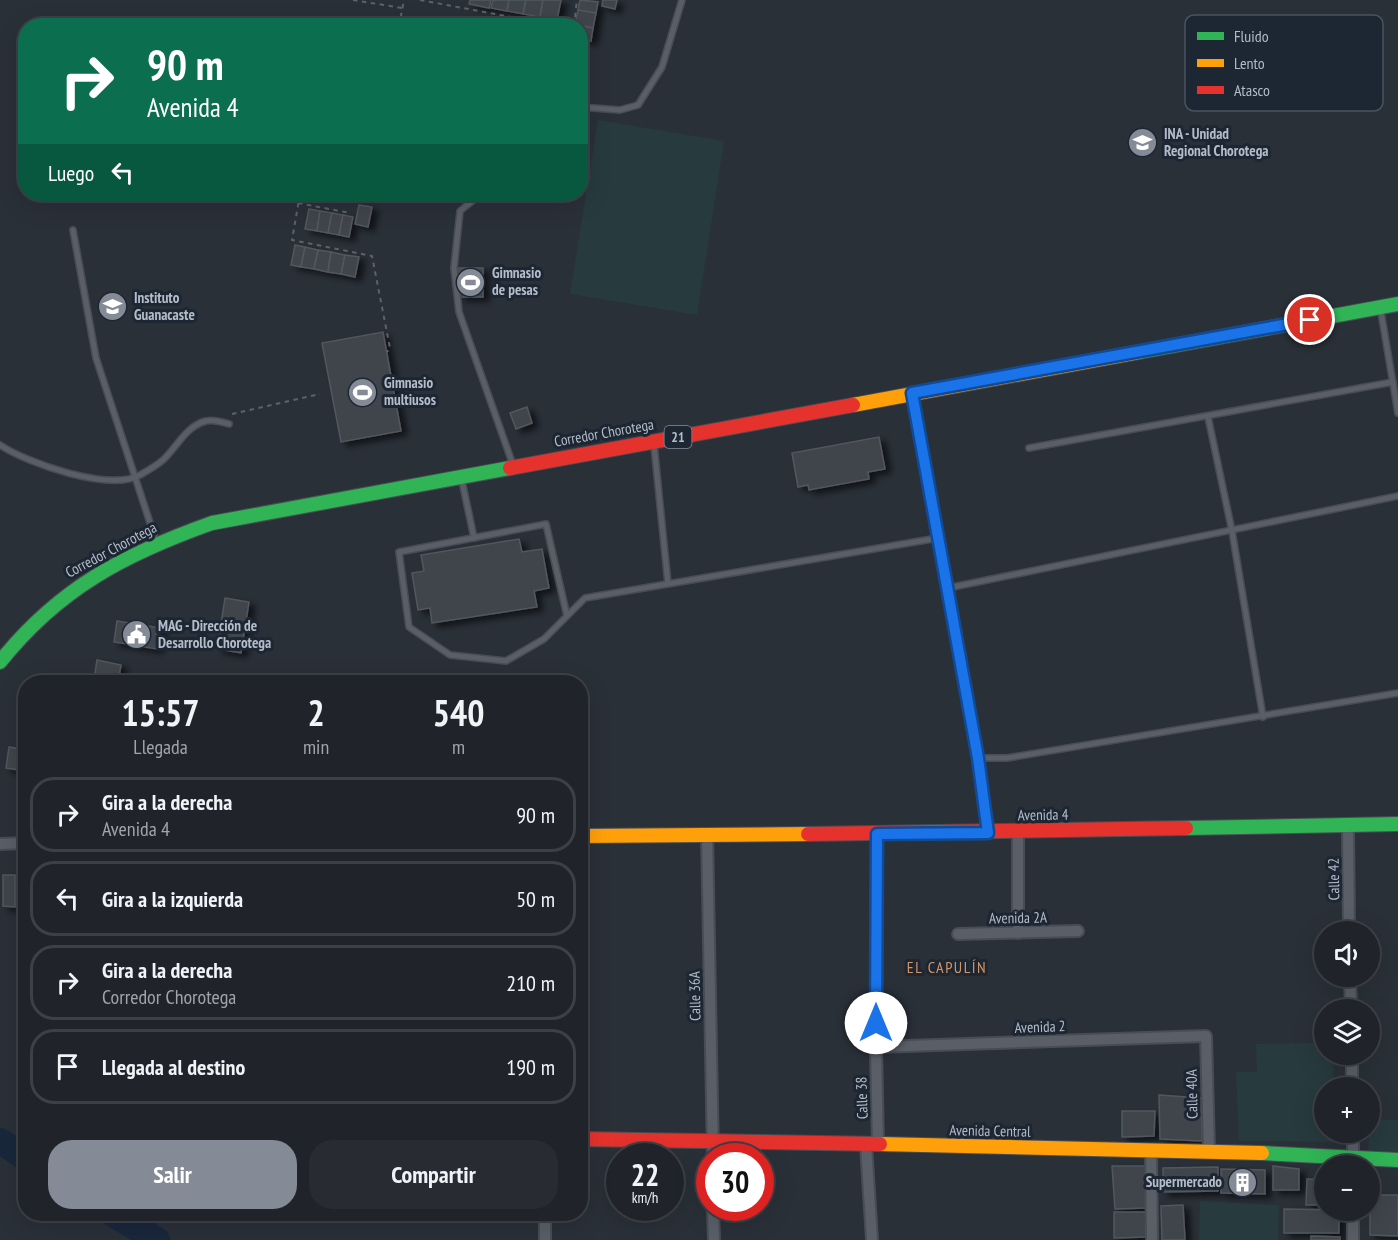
<!DOCTYPE html>
<html lang="es">
<meta charset="utf-8">
<style>
body{margin:0;font-family:"PT Sans Narrow",sans-serif;background:#282c32;color:#f1f3f6;height:100vh;display:flex;flex-direction:column;font-size:22px;white-space:nowrap}
*{box-sizing:border-box;margin:0}
p{font-size:20px;color:#a2a4a8}
.icon{flex:none;width:33px;height:33px;fill:none;stroke:currentColor;stroke-width:2;stroke-linecap:round;stroke-linejoin:round}
.map{position:relative;flex:1;overflow:hidden}
.details{position:absolute;left:18px;top:675px;width:570px;height:546px;display:flex;flex-direction:column;background:#20242a;border-radius:24px;box-shadow:0 6px 24px #0002,0 0 0 2px #3d4147}
.details>*{flex:none}
.hud{position:absolute;left:18px;top:18px;width:570px;height:183px;border-radius:24px;box-shadow:0 6px 24px #0002,0 0 0 2px #3d4147;background:#0b6e4f;color:#fff;overflow:hidden}
.tools{position:absolute;left:1314px;top:921px;display:grid;gap:12px}
.tools a{display:grid;place-items:center;width:66px;height:66px;border-radius:50%;background:#20242a;box-shadow:0 6px 24px #0002,0 0 0 2px #3d4147;font-size:30px}
.speed{position:absolute;left:606px;top:1143px;display:flex;gap:12px;font-size:30px;font-weight:700;text-align:center}
.speed>*{display:grid;place-content:center;width:78px;height:78px;border-radius:50%;background:#20242a;box-shadow:0 6px 24px #0002,0 0 0 2px #3d4147;line-height:1}
.speed small{font-size:15px;font-weight:400}
.speed .limit{border:9px solid #d22;background:#fff;color:#111}
.pin{position:absolute;display:grid;place-items:center;width:51px;height:51px;color:#fff;margin:-26px;border:3px solid #fff;border-radius:50%;box-shadow:0 2px 6px #0007}
.me{position:absolute;width:66px;margin:-33px;rotate:0deg;stroke-linejoin:round;filter:drop-shadow(0 0 4px #0008)}
.turn{display:flex;align-items:center;gap:21px;height:126px;padding:0 30px;font-size:27px}
.turn .icon{width:78px;height:78px;stroke-width:2.5}
.turn b{display:block;font-size:42px;line-height:51px}
.then{display:flex;align-items:center;height:57px;padding:0 30px;background:#0003;gap:12px;font-size:22px}
.eta{display:flex;justify-content:space-evenly;align-items:center;height:102px;text-align:center}
.eta b{font-size:36px;font-weight:700;line-height:42px}
.button{display:flex;gap:12px;margin-top:auto;padding:12px 30px}
.button a{flex:1;height:69px;border-radius:24px;background:#848b96;color:#fff;font-size:24px;font-weight:700;line-height:69px;text-align:center}
.button a+a{background:#282c32;color:#f1f3f6}
ul{padding:0;list-style:none}
li{display:flex;align-items:center;gap:18px;height:75px;margin:0 12px 9px;padding:0 18px;border:3px solid #3d4147;border-radius:24px}
li div{flex:1}
li b{display:block;font-size:22px}
li em{font-style:normal}
.map>svg:first-child{display:block}
.green{fill:#273a3e}
.lines{fill:none;stroke-linecap:round;stroke-linejoin:round}
.river{stroke:#19273c;stroke-width:26}
.building{fill:#3f444c;stroke:#52575f;stroke-width:1.5;filter:url(#shadow)}
.lane-casing{stroke:#484c55;stroke-width:8}
.street-casing{stroke:#484c55;stroke-width:14}
.fast-casing{stroke:#484c55;stroke-width:16}
.slow-casing{stroke:#484c55;stroke-width:16}
.jam-casing{stroke:#484c55;stroke-width:16}
.path{stroke:#5c6268;stroke-width:2;stroke-dasharray:4.5 4.5;stroke-linecap:butt}
.lane{stroke:#5a5e66;stroke-width:5}
.street{stroke:#5a5e66;stroke-width:10}
.fast{stroke:#30b455;stroke-width:14}
.slow{stroke:#ff9f0a;stroke-width:14}
.jam{stroke:#e5322d;stroke-width:14}
.route-casing{stroke:#114b97;stroke-width:15}
.route{stroke:#1a73e8;stroke-width:10}
.labels{text-anchor:middle;stroke-width:6;stroke-linejoin:round;paint-order:stroke}
.shield{fill:#1d2633;stroke:#878f9c;stroke-width:1.5}
.shield-label{font-size:14px;font-weight:bold;fill:#b4bcc9}
.poi-label{font-size:15px;font-weight:bold;fill:#b4bcc9;stroke:#1d2633;text-anchor:start}
.street-label{font-size:15px;fill:#b4bcc9;stroke:#1d2633}
.neighbourhood-label{font-size:16px;letter-spacing:1.5px;fill:#d59563;stroke:#1d2633}
.key{fill:#1d2633;stroke:#4a5360;stroke-width:1.5}
.key-label{font-size:16px;fill:#b4bcc9}
</style>
<div class="map">
<svg width="1398" height="1240" viewBox="0 0 1398 1240">
<defs>
<filter id="shadow"><feDropShadow dx="6" dy="4" stdDeviation="3" flood-color="#0009"/></filter>
</defs>
<rect width="100%" height="100%" fill="#2a3038"/>
<g class="green">
<path d="M598 120 724 141 697 315 570 294Z"/>
<path d="M1324 1043V1054L1333 1055 1334 1087 1324 1088V1132L1336 1133V1142L1239 1141 1236 1072H1257L1256 1044Z"/>
<path d="M1370 1119 1398 1120V1155L1368 1154Z"/>
<path d="M1200 1201 1279 1205 1278 1240H1199Z"/>
</g>
<g class="lines">
<g class="river">
<path d="M0 1141 26 1158"/>
<path d="M113 1214 157 1240"/>
</g>
</g>
<g class="building">
<path d="M470 0H491L489 8 469 4Z"/>
<path d="M493 0H509L507 11 491 8Z"/>
<path d="M509 0H526L523 14 507 11Z"/>
<path d="M526 0H543L540 17 523 14Z"/>
<path d="M543 0H561L557 20 540 17Z"/>
<path d="M580 0 598 2 596 13 578 10Z"/>
<path d="M603 0H617L615 9 602 6Z"/>
<path d="M578 10 596 13 593 28 575 24Z"/>
<path d="M580 26 593 28 591 41 580 39Z"/>
<path d="M359 205 372 207 368 227 355 224Z"/>
<path d="M309 209 320 211 317 231 305 229Z"/>
<path d="M320 211 332 213 328 233 317 231Z"/>
<path d="M332 213 343 215 339 235 328 233Z"/>
<path d="M343 215 353 217 349 237 339 235Z"/>
<path d="M295 245 305 247 301 267 291 265Z"/>
<path d="M305 247 318 250 314 269 301 267Z"/>
<path d="M318 250 331 252 328 272 314 269Z"/>
<path d="M331 252 345 255 341 274 328 272Z"/>
<path d="M345 255 359 257 355 277 341 274Z"/>
<rect x="459" y="268" width="24" height="29"/>
<path d="M383 332 401 431 341 442 322 343Z"/>
<path d="M527 407 532 423 516 429 510 413Z"/>
<path d="M879 437 885 469 868 472 869 479 809 490 808 485 798 487 792 453Z"/>
<path d="M519 539 522 552 542 549 549 588 534 591 537 607 432 623 430 608 418 610 412 573 424 571 421 555Z"/>
<path d="M225 598 249 602 245 628 221 624Z"/>
<path d="M117 621 161 628 157 649 114 642Z"/>
<path d="M221 624 245 628 241 653 217 649Z"/>
<path d="M97 660 121 665 118 682 94 679Z"/>
<path d="M9 747 26 750V771L6 768Z"/>
<path d="M3 875H15V907L3 906Z"/>
<rect x="18" y="878" width="8" height="21"/>
<path d="M1159 1095 1201 1098 1202 1141 1160 1139Z"/>
<path d="M1122 1111H1155L1154 1136 1122 1137Z"/>
<path d="M1112 1166H1146L1147 1208 1115 1209Z"/>
<path d="M1273 1166 1299 1169V1190H1273Z"/>
<path d="M1218 1167V1191L1163 1192V1168Z"/>
<path d="M1221 1169 1265 1170V1194L1221 1193Z"/>
<path d="M1307 1179 1324 1180V1205H1306Z"/>
<path d="M1370 1195H1398V1236L1370 1235Z"/>
<path d="M1183 1205 1185 1240H1162L1161 1206Z"/>
<path d="M1284 1209 1339 1210V1233H1284Z"/>
<path d="M1114 1212H1147V1237L1114 1238Z"/>
<path d="M1311 1236 1340 1237V1240H1311Z"/>
</g>
<g class="lines">
<defs>
<g id="lane">
<path d="M580 107 620 110 638 105 662 67 682 0"/>
<path d="M481 194 460 211 454 268 459 312 513 465"/>
<path d="M73 230 96 358 156 541"/>
<path d="M1381 312 1398 413"/>
<path d="M913 396 978 758H1007L1398 693"/>
<path d="M1208 417 1232 531 1263 717"/>
<path d="M0 445C27 463 109 492 140 475 147 471 156 466 163 460 177 447 186 426 206 421 213 419 222 422 229 424"/>
<path d="M654 445 668 584"/>
<path d="M1029 448 1393 382"/>
<path d="M462 481 474 538"/>
<path d="M948 588 1398 496"/>
<path d="M567 616 546 524 399 552 409 627 450 655 506 661 544 639 585 598 938 538"/>
<path d="M978 758 988 831"/>
</g>
<g id="street">
<path d="M1348 826 1349 932"/>
<path d="M707 834 713 1156"/>
<path d="M877 834 876 1047 878 1145"/>
<path d="M0 844 26 843"/>
<path d="M1018 933V832"/>
<path d="M958 934 1078 931"/>
<path d="M1350 976 1351 1010"/>
<path d="M876 1047 1206 1036 1209 1150"/>
<path d="M1352 1054V1088"/>
<path d="M1353 1132V1166"/>
<path d="M866 1145 872 1240"/>
<path d="M1151 1151 1152 1240"/>
<path d="M713 1208 714 1240"/>
<path d="M1353 1210V1240"/>
<path d="M545 1214V1240"/>
</g>
<g id="fast">
<path d="M1139 352 1398 304"/>
<path d="M0 662C59 588 125 554 212 523L510 468"/>
<path d="M1186 828 1398 824"/>
<path d="M1262 1153 1398 1160"/>
</g>
<g id="slow">
<path d="M853 405 1139 352"/>
<path d="M580 836 808 834"/>
<path d="M880 1144 1262 1153"/>
</g>
<g id="jam">
<path d="M510 468 853 405"/>
<path d="M808 834 1186 828"/>
<path d="M580 1139 880 1144"/>
</g>
</defs>
<use href="#lane" class="lane-casing"/>
<use href="#street" class="street-casing"/>
<use href="#fast" class="fast-casing"/>
<use href="#slow" class="slow-casing"/>
<use href="#jam" class="jam-casing"/>
<g class="path">
<path d="M353 0 402 8"/>
<path d="M420 0 559 26"/>
<path d="M321 17 371 26"/>
<path d="M399 26 404 0"/>
<path d="M574 26 577 0"/>
<path d="M300 194 292 240 372 256 390 348 387 352"/>
<path d="M298 203 350 213"/>
<path d="M232 414 320 394"/>
</g>
<use href="#lane" class="lane"/>
<use href="#street" class="street"/>
<use href="#fast" class="fast"/>
<use href="#slow" class="slow"/>
<use href="#jam" class="jam"/>
</g>
<g class="lines">
<defs>
<path id="route" d="M876 1023 877 834 988 833 978 758 912 393 1310 320"/>
</defs>
<use href="#route" class="route-casing"/>
<use href="#route" class="route"/>
</g>
<defs>
<symbol id="university-disc" viewBox="-11 -11 22 22"><circle r="9.5" fill="#848b96" stroke="#1d2633"/><path d="M0-5L7-2L0 1L-7-2ZM-4 1L0 2.5L4 1V4Q0 6-4 4Z" fill="#fff"/></symbol>
<symbol id="stadium-disc" viewBox="-11 -11 22 22"><circle r="9.5" fill="#848b96" stroke="#1d2633"/><path d="M0-5a6.5 5 0 1 0 0 10a6.5 5 0 1 0 0-10ZM-3.5-1.8h7v3.6h-7Z" fill="#fff"/></symbol>
<symbol id="school-disc" viewBox="-11 -11 22 22"><circle r="9.5" fill="#848b96" stroke="#1d2633"/><path d="M0-5L7-2L0 1L-7-2ZM-4 1L0 2.5L4 1V4Q0 6-4 4Z" fill="#fff"/></symbol>
<symbol id="civic-disc" viewBox="-11 -11 22 22"><circle r="9.5" fill="#848b96" stroke="#1d2633"/><path d="M-.6-6.5H3V-4.5H.6V-3L4-1V1h2V6H-6V1h2V-1L-.6-3ZM-1.2 2.5V6h2.4V2.5Z" fill="#fff"/></symbol>
<symbol id="building-disc" viewBox="-11 -11 22 22"><circle r="9.5" fill="#848b96" stroke="#1d2633"/><path d="M-4-6H4V6H1V3H-1V6H-4ZM-2.5-4.3h1.7v1.8h-1.7ZM.8-4.3h1.7v1.8H.8ZM-2.5-1h1.7V.8h-1.7ZM.8-1h1.7V.8H.8Z" fill="#fff"/></symbol>
</defs>
<g fill-rule="evenodd">
<use href="#university-disc" x="1126" y="126" width="33" height="33"/>
<use href="#stadium-disc" x="454" y="266" width="33" height="33"/>
<use href="#school-disc" x="96" y="290" width="33" height="33"/>
<use href="#stadium-disc" x="346" y="376" width="33" height="33"/>
<use href="#civic-disc" x="120" y="618" width="33" height="33"/>
<use href="#building-disc" x="1226" y="1166" width="33" height="33"/>
</g>
<g class="labels">
<rect class="shield" x="664.5" y="426" width="27" height="22" rx="4.5"/>
<g class="shield-label">
<text x="678" y="442">21</text>
</g>
<g class="poi-label">
<text x="1164" y="139">INA - Unidad<tspan x="1164" dy="17">Regional Chorotega</tspan></text>
<text x="492" y="278">Gimnasio<tspan x="492" dy="17">de pesas</tspan></text>
<text x="134" y="303">Instituto<tspan x="134" dy="17">Guanacaste</tspan></text>
<text x="384" y="388">Gimnasio<tspan x="384" dy="17">multiusos</tspan></text>
<text x="158" y="631">MAG - Dirección de<tspan x="158" dy="17">Desarrollo Chorotega</tspan></text>
<text x="1222" y="1187" text-anchor="end">Supermercado</text>
</g>
<g class="street-label">
<text transform="translate(604 433) rotate(-10)" y="5">Corredor Chorotega</text>
<text transform="translate(111 550) rotate(-28)" y="5">Corredor Chorotega</text>
<text transform="translate(1043 815) rotate(-1)" y="5">Avenida 4</text>
<text transform="translate(1334 879) rotate(-91)" y="5">Calle 42</text>
<text transform="translate(1018 918) rotate(-1)" y="5">Avenida 2A</text>
<text transform="translate(695 996) rotate(-91)" y="5">Calle 36A</text>
<text transform="translate(1040 1027) rotate(-2)" y="5">Avenida 2</text>
<text transform="translate(1192 1094) rotate(-91)" y="5">Calle 40A</text>
<text transform="translate(862 1098) rotate(-92)" y="5">Calle 38</text>
<text transform="translate(990 1131) rotate(1)" y="5">Avenida Central</text>
</g>
<g class="neighbourhood-label">
<text x="947" y="973">EL CAPULÍN</text>
</g>
</g>
<rect x="1185" y="15" width="198" height="96" rx="9" class="key"/>
<rect x="1197" y="32" width="27" height="8" fill="#30b455"/>
<rect x="1197" y="59" width="27" height="8" fill="#ff9f0a"/>
<rect x="1197" y="86" width="27" height="8" fill="#e5322d"/>
<g class="key-label">
<text x="1234" y="42">Fluido</text>
<text x="1234" y="69">Lento</text>
<text x="1234" y="96">Atasco</text>
</g>
</svg>
<div class="tools">
<a><svg class="icon" aria-label="sound" viewBox="0 0 24 24"><path d="M4 9h4l5-4v14l-5-4H4zM17 9q2 3 0 6"/></svg></a>
<a><svg class="icon" aria-label="layers" viewBox="0 0 24 24"><path d="M12 4l9 5-9 5-9-5zM3 14l9 5 9-5"/></svg></a>
<a>+</a>
<a>−</a>
</div>
<div class="speed"><div>22<small>km/h</small></div><div class="limit">30</div></div>
<div class="pin" style="left:1310px;top:320px;background:#d93025"><svg class="icon" aria-label="arrive" viewBox="0 0 24 24"><path d="M6 21V4h12l-3 4 3 4H6"/></svg></div>
<svg class="me" style="left:876px;top:1023px" viewBox="-20 -20 40 40"><circle r="19" fill="#fff"/><path d="M0-13L10 11 0 6-10 11z" fill="#1a73e8"/></svg>
<div class="hud">
<div class="turn"><svg class="icon" aria-label="right" viewBox="0 0 24 24"><path d="M7 20v-9h11M14 6l5 5-5 5"/></svg><div><b>90 m</b>Avenida 4</div></div>
<div class="then">Luego<svg class="icon" aria-label="left" viewBox="0 0 24 24"><path d="M17 20v-9H6M10 6l-5 5 5 5"/></svg></div>
</div>
<section class="details">
<div class="eta">
<div><b>15:57</b><p>Llegada</p></div>
<div><b>2</b><p>min</p></div>
<div><b>540</b><p>m</p></div>
</div>
<ul>
<li><svg class="icon" aria-label="right" viewBox="0 0 24 24"><path d="M7 20v-9h11M14 6l5 5-5 5"/></svg><div><b>Gira a la derecha</b><p>Avenida 4</p></div><em>90 m</em></li>
<li><svg class="icon" aria-label="left" viewBox="0 0 24 24"><path d="M17 20v-9H6M10 6l-5 5 5 5"/></svg><div><b>Gira a la izquierda</b></div><em>50 m</em></li>
<li><svg class="icon" aria-label="right" viewBox="0 0 24 24"><path d="M7 20v-9h11M14 6l5 5-5 5"/></svg><div><b>Gira a la derecha</b><p>Corredor Chorotega</p></div><em>210 m</em></li>
<li><svg class="icon" aria-label="arrive" viewBox="0 0 24 24"><path d="M6 21V4h12l-3 4 3 4H6"/></svg><div><b>Llegada al destino</b></div><em>190 m</em></li>
</ul>
<div class="button"><a>Salir</a><a>Compartir</a></div>
</section>
</div>
